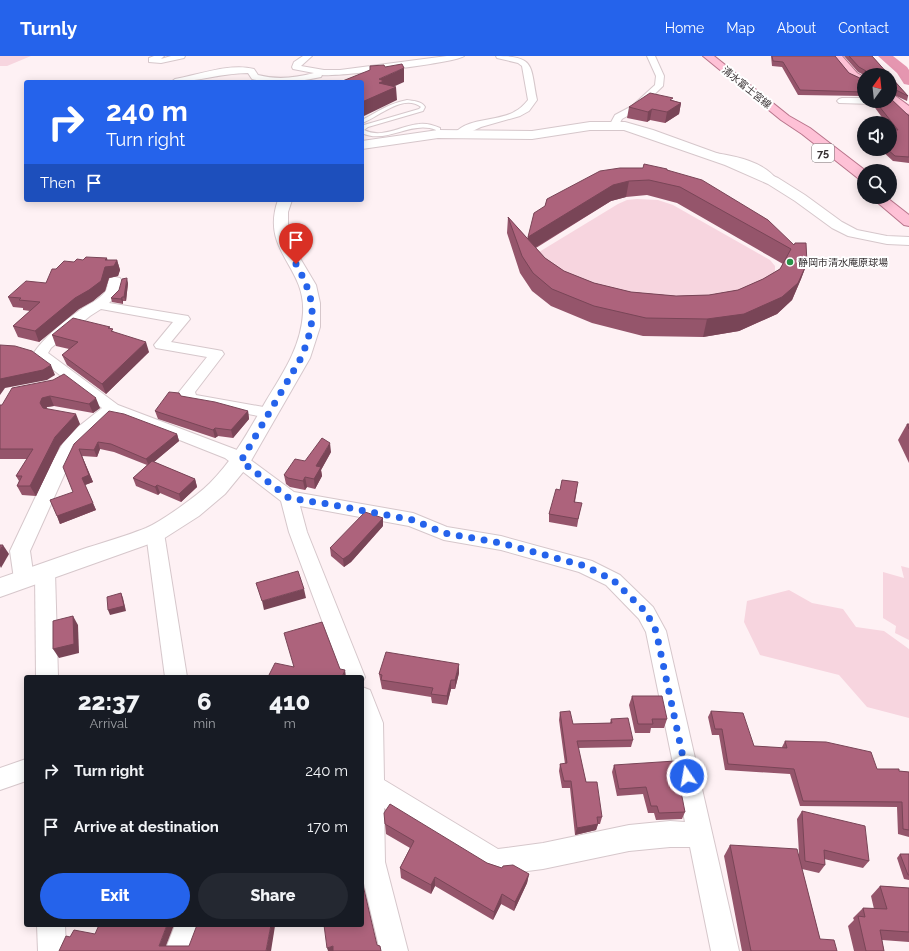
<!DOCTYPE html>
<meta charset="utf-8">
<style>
body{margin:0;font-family:Raleway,"Noto Sans JP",sans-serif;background:#242831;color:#f1f3f6;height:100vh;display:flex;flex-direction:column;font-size:15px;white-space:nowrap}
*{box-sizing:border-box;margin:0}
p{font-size:13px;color:#9ea1a6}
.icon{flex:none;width:22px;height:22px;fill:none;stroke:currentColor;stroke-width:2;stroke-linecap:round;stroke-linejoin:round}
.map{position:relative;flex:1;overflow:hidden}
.sheet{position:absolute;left:24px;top:619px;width:340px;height:252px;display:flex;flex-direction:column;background:#171b24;border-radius:4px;box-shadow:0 2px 10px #0003}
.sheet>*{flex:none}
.hud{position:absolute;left:24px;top:24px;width:340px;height:122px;border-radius:4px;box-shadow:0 2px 10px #0003;background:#2563eb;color:#fff;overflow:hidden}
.needle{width:26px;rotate:15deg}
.controls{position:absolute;left:857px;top:12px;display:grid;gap:8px}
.controls a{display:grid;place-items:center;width:40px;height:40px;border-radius:50%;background:#171b24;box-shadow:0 2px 10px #0003;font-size:20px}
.pin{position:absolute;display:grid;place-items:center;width:34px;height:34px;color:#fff;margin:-41px -17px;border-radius:50% 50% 50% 0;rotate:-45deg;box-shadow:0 0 4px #0007}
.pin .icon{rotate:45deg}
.me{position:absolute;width:44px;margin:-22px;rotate:348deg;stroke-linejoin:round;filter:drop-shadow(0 0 3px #0008)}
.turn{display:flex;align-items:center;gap:14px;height:84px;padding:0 16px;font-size:18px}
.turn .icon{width:52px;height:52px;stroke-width:2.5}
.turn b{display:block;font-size:28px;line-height:34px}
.then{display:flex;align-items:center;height:38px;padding:0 16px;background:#0003;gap:8px;font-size:15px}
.eta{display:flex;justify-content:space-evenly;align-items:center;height:68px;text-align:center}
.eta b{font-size:24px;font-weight:800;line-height:28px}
.cta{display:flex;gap:8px;margin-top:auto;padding:8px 16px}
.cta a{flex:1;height:46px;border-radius:24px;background:#2563eb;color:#fff;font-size:16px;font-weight:800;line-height:46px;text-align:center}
.cta a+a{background:#242831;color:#f1f3f6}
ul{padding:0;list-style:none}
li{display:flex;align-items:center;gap:12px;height:56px;padding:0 16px}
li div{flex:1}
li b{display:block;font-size:15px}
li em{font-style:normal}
header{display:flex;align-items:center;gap:24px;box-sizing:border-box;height:56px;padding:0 20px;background:#2563eb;color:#fff}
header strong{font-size:19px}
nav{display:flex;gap:22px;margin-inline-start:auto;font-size:14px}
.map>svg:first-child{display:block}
.green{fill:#f7d5df}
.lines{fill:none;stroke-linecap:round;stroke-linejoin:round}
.river{fill:#e596b0;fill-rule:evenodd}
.lane-casing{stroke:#d6c7cb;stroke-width:2}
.street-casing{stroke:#d6c7cb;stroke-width:2}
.secondary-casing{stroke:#d6c7cb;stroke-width:2}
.primary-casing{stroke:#b8748b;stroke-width:2}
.lane{fill:#fff;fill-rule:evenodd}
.street{fill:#fff;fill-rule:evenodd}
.secondary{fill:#fff;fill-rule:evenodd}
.primary{fill:#fec1d6;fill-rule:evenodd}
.wall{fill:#95556b;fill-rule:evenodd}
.shaded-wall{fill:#794557}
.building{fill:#ad637c;stroke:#794557}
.route{stroke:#2563eb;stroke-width:7;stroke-dasharray:0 12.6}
.poi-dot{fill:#299147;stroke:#fff;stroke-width:1.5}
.labels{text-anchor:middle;stroke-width:4;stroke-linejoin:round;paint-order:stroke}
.far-street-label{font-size:10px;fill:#383234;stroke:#fff}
.far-poi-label{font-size:10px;fill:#383234;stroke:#fff;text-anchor:start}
.shield{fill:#fff;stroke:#747071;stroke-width:1}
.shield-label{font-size:11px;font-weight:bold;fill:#383234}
</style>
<header>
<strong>Turnly</strong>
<nav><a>Home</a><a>Map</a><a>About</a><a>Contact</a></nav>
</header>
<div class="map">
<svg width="909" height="895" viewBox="0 0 909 895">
<rect width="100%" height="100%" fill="#fef1f4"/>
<g class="green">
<path d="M0 0H31L7 10H0Z"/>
<path d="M637 143 658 144 673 149 770 204 775 210V215L770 223 692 252 561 224 539 196 618 148 627 144Z"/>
<path d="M901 510 909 512V584L895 577 896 570 883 562V516L904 522Z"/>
<path d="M789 534 812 547 843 553 856 571 884 575 909 593V662L867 651 839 619 760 599 744 566 747 545Z"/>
</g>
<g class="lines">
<path class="river" d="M878 0H893L907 11 909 14V29L904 28 897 17Z"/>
<defs>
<path id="lane" d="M407 44C413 45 422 45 425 51L423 55 368 71 364 74C382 83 400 70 419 68 426 67 433 69 440 72V79H436V74C411 64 386 89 362 77V71L364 69 419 53 421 51C403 37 379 61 362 67V64C377 56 390 47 407 44Z"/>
<g id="street">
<path d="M154 0H164L161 3 171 0H185L184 2 161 7 149 6V2Z"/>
<path d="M303 0H312L301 10 324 14H340L447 0H464C456 7 337 21 322 19L321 21C298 26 275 29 252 23L248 17C222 17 197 26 171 26L175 23C199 19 229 7 254 13L258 19C277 24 295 22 314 17L293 13 292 11 294 6Z"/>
<path d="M496 0C536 0 530 10 537 44L529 55 520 60 481 71 462 80H456L454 78C468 61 496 66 514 56 520 53 524 49 528 44L522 10 518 7 497 2Z"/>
<path d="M647 0H655L664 20 663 30 638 54 622 63 617 72H611L609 70 615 59 632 50 655 29 656 20Z"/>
<path d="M842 42H864V45H878L873 48 839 47 837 45 839 43Z"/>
<path d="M709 96C733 100 763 104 778 125L777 127H769C750 109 730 107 705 101L704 99 705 97Z"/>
<path d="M115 221 120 222 122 225 119 237 109 247 188 260 190 263 171 286 217 294 222 295 224 298 195 336 196 339 269 352 275 353 277 357 275 361 269 362 184 346 179 336 207 301 156 292 154 289 173 266 101 253 90 260 51 292 48 297 118 349 237 394 294 436 413 457 447 471 501 480 592 505 620 519 653 551 666 575 739 895H711L690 791H670L629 795 543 813 496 819 487 815 384 752 385 806 408 895H380L362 819V631L370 634 383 667 384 724 498 793 543 787 629 769 670 765 685 766 646 576 639 563 606 529 579 516 501 494 444 484 409 470 300 450 307 476 365 621 362 627V621H343L289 476 281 445 225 402 114 358 90 379 76 394 70 406 30 495 34 523 31 528 24 531 17 528 14 523 10 495 52 406 63 387 78 371 102 352 33 298C44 281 63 266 80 254 88 248 98 245 105 236 108 232 107 227 110 222Z"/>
<path d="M155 470 162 472 164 477 187 621H165L146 477 148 472Z"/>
<path d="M45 509 52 511 55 516 58 621H36L35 516 38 511Z"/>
<path d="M26 703V725L0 734V712Z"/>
<path d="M37 869H65L66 895H38Z"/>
<path d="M175 869H203L193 895H165Z"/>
</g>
<g id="secondary">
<path d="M590 66H625L653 74 733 103 778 122 805 139 842 166 857 174 887 180 909 181V189L887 188 848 180 832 172 795 145 768 128 725 109 624 74H590L532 83 438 82 362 93V85L438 74 532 75Z"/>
<path d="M278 144H292L288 156V176L291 187 316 229 320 247V271L310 302 248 410 225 438 199 460 163 483 0 541V522C29 512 57 502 86 492 105 486 126 480 146 472 162 465 197 440 210 427 234 403 249 374 266 345 283 317 301 291 303 257 306 210 260 195 278 144Z"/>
</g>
<g id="primary">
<path d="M703 0H714L789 60 810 72 866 115H864V124L859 123 802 78 781 64Z"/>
<path d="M832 0H842L857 17 864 21V29L849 21Z"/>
<path d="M890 38 894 39 909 50V58L905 57 888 45H890Z"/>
<path d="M871 141H886L909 159V170L904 169Z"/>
</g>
</defs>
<use href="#lane" class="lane-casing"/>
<use href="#street" class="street-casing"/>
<use href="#secondary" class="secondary-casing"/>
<use href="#primary" class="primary-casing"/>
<use href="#lane" class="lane"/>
<use href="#street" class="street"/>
<use href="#secondary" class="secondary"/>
<use href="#primary" class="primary"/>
</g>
<g class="wall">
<path d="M771 0H835L849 17 864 24V40L798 39 782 11 772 10Z"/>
<path d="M844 0H872L889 19H864L858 16Z"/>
<path d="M890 20 908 40 907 45 890 37Z"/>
<path d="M672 44 681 47 679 58 665 67 650 64 647 66 627 62 629 51Z"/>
<path d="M874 45 909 60V107L893 105 881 94H878V93H890L892 74 890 72V67H886L873 49Z"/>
<path d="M667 114 768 164 807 207 801 223 792 244 777 258 739 275 703 281 643 280 592 267 551 250 532 235 520 217 507 177 508 161 527 182 528 181 545 150 547 143ZM647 139 677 147 783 208 780 213 763 223 738 234 709 239 676 240 631 236 594 227 564 215 545 202 536 192 611 145 626 141Z"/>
<path d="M107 202V204H117L120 214 118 220 109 222 105 235 93 245 79 253 39 286 18 281 13 270 30 255 23 254V252L13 251 8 241 46 227 56 213 74 206Z"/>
<path d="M128 227 126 245H123V248L112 246 111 242Z"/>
<path d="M111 273 114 276 149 296 106 338 67 309 62 299 69 293 56 290 52 279Z"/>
<path d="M53 324 100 352 93 357 54 350 47 351 46 352 80 368 60 390 36 440 22 439 17 430 19 425 16 420 27 403H0V349H2Z"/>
<path d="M181 340 248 355 249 363 233 382 218 380 215 382 158 363 155 355Z"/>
<path d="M907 368H909V407L898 384Z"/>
<path d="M177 378 179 385 154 406 195 423 197 431 181 446 160 437 158 439 136 430 133 422 147 409 114 396 100 393 97 401 82 400 93 426 85 429 96 454 60 468 57 460 73 436 74 388Z"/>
<path d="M331 396 321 414 322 420 315 433 307 431 305 434 290 431 286 428 284 419 305 405Z"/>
<path d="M560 434H577L575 446 580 454 577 471 549 466V458Z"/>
<path d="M383 470 351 506 344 511 331 500 330 492Z"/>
<path d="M459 617 455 633H451L447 649 432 647 431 641 382 633 379 618Z"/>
<path d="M632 640 667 663 664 672H651L650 677H635L629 649Z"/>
<path d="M711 655 754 690 782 692V691L785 685 877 713 899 715 909 716V781L898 778 897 751 800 750 790 718 725 714 719 679H712L708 661Z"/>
<path d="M560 656 573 668 610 667 611 663 633 684 631 691 578 692 586 726 602 761 600 768H598L596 774 575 779 570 732H562L559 715 560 708H565L559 664Z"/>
<path d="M614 709 685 756 682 763 656 764 654 757H648L643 738 617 740 612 716Z"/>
<path d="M802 755 869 805 863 812 824 803 825 809 819 817 802 813 820 883 837 895H742L724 800 730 789 799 798 797 763Z"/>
<path d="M385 768 487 807 502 812 529 818 527 827 514 855 501 848 493 864 435 830 431 838 401 822 400 812 410 792 386 778Z"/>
<path d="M900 798H909V824L904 823 897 802Z"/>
<path d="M880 830 909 832V886L882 884 884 895H854L848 870 854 864 853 862 863 852 874 853 871 840Z"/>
</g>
<g class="shaded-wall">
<path d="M404 12V26L384 35 396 31 397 44 362 61V46L379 23Z"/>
<path d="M681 47 679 58 665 67 667 56Z"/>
<path d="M652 53 650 64 647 66 648 56Z"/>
<path d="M629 125 626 141 611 145 526 197 528 181 613 129Z"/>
<path d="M107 202 109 211 117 204 120 214 118 220 109 222 105 235 93 245 79 253 39 286 35 275 105 204Z"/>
<path d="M807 207 801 223 792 244 777 258 739 275 703 281 707 263Z"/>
<path d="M127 222 128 227 126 245 124 241Z"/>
<path d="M122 241 123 245V248L121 243Z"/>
<path d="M146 286 149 296 106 338 102 328Z"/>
<path d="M51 309 55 319 47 324 5 332 0 339V322Z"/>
<path d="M50 340 54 350 47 351 45 357 40 347 42 342Z"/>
<path d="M96 342 100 352 93 357 89 348Z"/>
<path d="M248 355 249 363 233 382 231 374Z"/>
<path d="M76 358 80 368 60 390 36 440 30 430 55 381Z"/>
<path d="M215 372 218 380 215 382 213 374Z"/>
<path d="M177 378 179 385 149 410 146 403Z"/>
<path d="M98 386 100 393 97 401 94 394Z"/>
<path d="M330 387 331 396 321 414 322 420 315 433 314 423 316 410Z"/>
<path d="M79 393 93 426 85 429 82 422Z"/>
<path d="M305 421 307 431 305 434 303 425Z"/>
<path d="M195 423 197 431 181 446 179 438Z"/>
<path d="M157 429 160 437 158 439 155 431Z"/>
<path d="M93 447 96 454 60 468 57 460Z"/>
<path d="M383 462V470L351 506 344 511 343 503Z"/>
<path d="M3 489 9 498 1 512 0 510V494Z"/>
<path d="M304 533 306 542 264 554 262 545Z"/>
<path d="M121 537 123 542 126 555 110 559 108 554Z"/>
<path d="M73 560 78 569 79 597 59 602 53 593Z"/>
<path d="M459 608V617L455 633V624Z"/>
<path d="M345 614 346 621H342Z"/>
<path d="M451 624V633L447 649V640Z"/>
<path d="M598 768 596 774 575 779 577 772Z"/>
<path d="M529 818 527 827 514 855 515 846Z"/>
<path d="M435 821V830L431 838V829Z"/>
<path d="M502 838 501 848 493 864 494 856Z"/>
<path d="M167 869H174L164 895 159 890Z"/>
<path d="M271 869H275V870L271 895H266Z"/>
<path d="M333 890 334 895H328L327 892Z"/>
</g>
<g class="building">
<path d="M772 0H835L849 17 864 24V36L800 34 783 6 773 5Z"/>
<path d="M849 0H872L889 19H866V15L859 11Z"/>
<path d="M402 8 404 12 379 23 384 25 379 27 396 31 362 46V26H340L370 14V10L384 9 385 11Z"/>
<path d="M890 20 908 40 892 32 890 33V35Z"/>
<path d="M650 37 673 42 670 44 681 47 667 56 652 53 648 56 629 51Z"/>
<path d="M890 42 909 60V101L895 100 887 93H890V74H898L875 45H890Z"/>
<path d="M644 108 667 113V114L702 124 768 164 794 189 795 187H806L807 207 798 227 782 241 744 258 707 263 646 262 594 250 552 233 533 217 522 200 508 161 545 202 564 215 594 227 631 236 676 240 709 239 738 234 763 223 780 213 791 193 680 131 649 124 629 125 613 129 528 181 534 157 545 150 547 143 600 115 620 112H643Z"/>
<path d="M86 201 107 202 105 204H117L114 210 105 211 101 225 89 234 75 242 35 275 13 270 40 246 19 244 21 242 8 241 26 225 46 227 52 213H56L64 205 74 206 77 203 83 204Z"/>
<path d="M127 222 124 241H122L121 243 111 242 119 234 122 223Z"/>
<path d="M73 262 110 271 108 272 113 273 111 275 146 286 102 328 62 299 78 286 52 279Z"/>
<path d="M0 289 15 290 32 295 51 309 43 314 0 323Z"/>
<path d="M64 318 96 342 89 348 50 340 42 342 40 347 43 352 76 358 55 381 30 430H17L22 420H16L33 393H0V349H2L12 332 53 324Z"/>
<path d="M169 336 179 337 181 340 215 346 248 355 231 374 215 372 213 374 155 355Z"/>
<path d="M109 355 124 358 177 378 146 403 111 388 98 386 94 394 79 393 89 419 82 422 93 447 57 460 50 444 73 436 63 411 74 388Z"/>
<path d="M907 368H909V373Z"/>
<path d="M322 382 330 387 316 410 321 411 314 423 305 421 303 425 288 422 284 419 295 403 305 405Z"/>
<path d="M152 405 195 423 179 438 157 429 155 431 133 422Z"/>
<path d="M562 424 578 426 574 446 582 447 578 463 549 458 556 433 560 434Z"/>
<path d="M365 456 383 462 349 499 343 503 330 492Z"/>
<path d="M0 489H3L0 494Z"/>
<path d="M298 515 304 533 262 545 256 527Z"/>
<path d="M121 537 124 550 108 554 107 541Z"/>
<path d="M73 560 74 588 53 593V565Z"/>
<path d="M322 566 340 613 345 614 342 621H268L275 607 294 611 284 577Z"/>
<path d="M386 596 459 608 455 624H451L447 640 431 638 433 632 381 624 382 619 379 618Z"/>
<path d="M632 640H662L667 663H652L653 668H638Z"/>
<path d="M570 655 573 668 612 667 611 663 628 662 633 684 577 685 586 726H597L602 761H597L598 768 577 772 571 725H564L560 708 567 707 560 656Z"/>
<path d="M711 655 743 657 754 690 787 692 785 685 826 686 871 696 877 713H899V715L909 716V774L903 773 902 746 803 745 794 713 728 708 722 673H715Z"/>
<path d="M675 705 685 756 659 757 657 750H651L646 731 619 733 614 709Z"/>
<path d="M390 748 487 807 502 812 503 810 513 809 529 818 515 846 502 838 494 856 435 821 431 829 400 812 414 785 385 768 384 757Z"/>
<path d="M802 755 865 770 869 805 824 794 825 809 805 805Z"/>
<path d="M730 789 797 793 820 883 834 884 837 895H751Z"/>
<path d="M900 798H909V819H908Z"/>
<path d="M362 825 377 889 380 890 381 895H333V890L327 892 324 869H362Z"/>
<path d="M880 830 909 832V876L880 874 884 895H866L858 860 865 861 863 852 887 853Z"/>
<path d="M99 869H167L159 890H189L197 869H271L266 895H59L66 880 70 881 74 874 95 878Z"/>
</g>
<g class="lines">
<path class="route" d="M296 208C316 244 317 263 301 302L241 405 289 442 328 448 413 464 444 477 501 487 585 510 613 524 646 556 656 575 687 720"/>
</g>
<circle class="poi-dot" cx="790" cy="206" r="4"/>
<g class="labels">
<g class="far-street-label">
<text transform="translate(747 31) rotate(39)" y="4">清水富士宮線</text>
</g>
<g class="far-poi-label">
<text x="798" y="210">静岡市清水庵原球場</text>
</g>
<rect class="shield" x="812" y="88" width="22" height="18" rx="3"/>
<g class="shield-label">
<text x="823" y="101">75</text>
</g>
</g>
</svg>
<div class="controls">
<a><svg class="needle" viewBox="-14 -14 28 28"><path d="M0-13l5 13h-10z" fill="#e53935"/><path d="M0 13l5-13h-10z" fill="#9ea1a6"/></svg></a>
<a><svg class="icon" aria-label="sound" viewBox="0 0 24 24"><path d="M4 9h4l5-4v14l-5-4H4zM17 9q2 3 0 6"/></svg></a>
<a><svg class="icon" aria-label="search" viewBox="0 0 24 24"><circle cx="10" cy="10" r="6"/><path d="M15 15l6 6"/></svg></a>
</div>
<div class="pin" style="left:296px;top:208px;background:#d93025"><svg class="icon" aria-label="arrive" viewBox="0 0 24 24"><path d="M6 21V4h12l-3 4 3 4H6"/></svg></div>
<svg class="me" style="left:687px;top:720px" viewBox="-20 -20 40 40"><circle r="17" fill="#2563eb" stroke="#fff" stroke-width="3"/><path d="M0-11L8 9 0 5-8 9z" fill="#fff"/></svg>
<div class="hud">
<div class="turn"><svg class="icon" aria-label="right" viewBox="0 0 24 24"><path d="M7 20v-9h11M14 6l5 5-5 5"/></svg><div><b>240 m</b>Turn right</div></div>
<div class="then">Then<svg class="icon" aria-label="arrive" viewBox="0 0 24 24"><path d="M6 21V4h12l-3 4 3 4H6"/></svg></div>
</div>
<section class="sheet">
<div class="eta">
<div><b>22:37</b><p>Arrival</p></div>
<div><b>6</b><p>min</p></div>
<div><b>410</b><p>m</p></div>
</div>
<ul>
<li><svg class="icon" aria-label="right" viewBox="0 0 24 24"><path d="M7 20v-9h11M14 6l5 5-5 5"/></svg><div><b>Turn right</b></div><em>240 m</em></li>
<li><svg class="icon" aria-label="arrive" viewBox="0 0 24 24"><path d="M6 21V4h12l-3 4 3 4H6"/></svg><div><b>Arrive at destination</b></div><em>170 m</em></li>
</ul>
<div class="cta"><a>Exit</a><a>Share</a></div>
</section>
</div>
